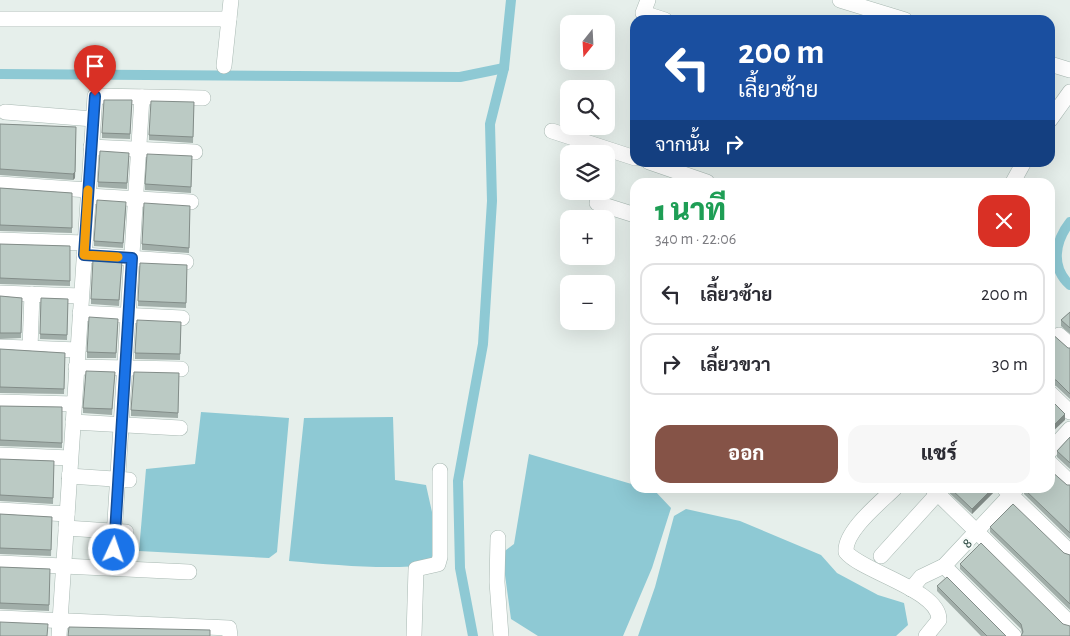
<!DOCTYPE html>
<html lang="th">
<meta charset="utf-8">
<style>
body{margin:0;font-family:"Alegreya Sans",Sarabun,sans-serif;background:#f7f7f7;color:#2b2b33;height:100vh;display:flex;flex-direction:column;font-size:19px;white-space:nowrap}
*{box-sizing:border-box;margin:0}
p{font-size:16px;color:#7c7c81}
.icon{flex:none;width:28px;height:28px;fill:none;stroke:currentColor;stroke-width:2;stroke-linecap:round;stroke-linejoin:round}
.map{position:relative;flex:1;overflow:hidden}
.sheet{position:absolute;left:630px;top:178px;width:425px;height:315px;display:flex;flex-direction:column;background:#fff;border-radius:15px;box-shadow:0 5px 20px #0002}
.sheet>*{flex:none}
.guide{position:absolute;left:630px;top:15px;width:425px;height:152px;border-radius:15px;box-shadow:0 5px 20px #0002;background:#1a4fa0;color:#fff;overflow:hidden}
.needle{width:32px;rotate:198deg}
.controls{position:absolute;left:560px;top:15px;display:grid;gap:10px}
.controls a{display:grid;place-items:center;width:55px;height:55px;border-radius:10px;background:#fff;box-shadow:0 5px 20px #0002;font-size:25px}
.pin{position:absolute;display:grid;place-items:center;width:42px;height:42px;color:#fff;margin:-51px -21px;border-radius:50% 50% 50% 0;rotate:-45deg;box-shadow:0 0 5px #0007}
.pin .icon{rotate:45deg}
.me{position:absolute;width:55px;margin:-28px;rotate:3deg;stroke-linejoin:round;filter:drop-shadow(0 0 4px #0008)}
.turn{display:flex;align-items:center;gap:18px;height:105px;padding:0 25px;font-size:22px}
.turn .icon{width:65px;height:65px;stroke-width:2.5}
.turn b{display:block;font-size:35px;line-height:42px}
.then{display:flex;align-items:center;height:48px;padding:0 25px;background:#0003;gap:10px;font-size:19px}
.round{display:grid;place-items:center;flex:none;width:52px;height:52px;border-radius:15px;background:#f7f7f7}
.overview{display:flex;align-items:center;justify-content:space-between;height:85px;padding:0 25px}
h1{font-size:30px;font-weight:800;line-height:38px;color:#1e9e55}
.action{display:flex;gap:10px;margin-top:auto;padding:10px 25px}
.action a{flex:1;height:58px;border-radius:15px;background:#855347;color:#fff;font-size:20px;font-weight:800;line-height:58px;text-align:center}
.action a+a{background:#f7f7f7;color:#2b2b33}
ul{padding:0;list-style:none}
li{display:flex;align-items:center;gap:15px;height:62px;margin:0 10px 8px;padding:0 15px;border:2px solid #e1e1e2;border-radius:15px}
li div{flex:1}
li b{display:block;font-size:19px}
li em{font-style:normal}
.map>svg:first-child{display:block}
.water{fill:#8ec9d4}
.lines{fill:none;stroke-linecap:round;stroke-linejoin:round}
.canal{stroke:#8ec9d4;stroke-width:10}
.minor-casing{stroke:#a8b8b2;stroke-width:16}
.minor{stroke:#fff;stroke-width:15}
.wall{fill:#a1aea9}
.shaded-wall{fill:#838d89}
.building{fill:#bbcac4;stroke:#838d89}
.route-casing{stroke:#114b97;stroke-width:12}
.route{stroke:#1a73e8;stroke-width:9}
.slow{stroke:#f59e0b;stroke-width:9}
.labels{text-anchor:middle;stroke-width:4.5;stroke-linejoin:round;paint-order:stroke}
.street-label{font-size:15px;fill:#24423a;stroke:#f7fbf9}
</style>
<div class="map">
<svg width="1070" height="636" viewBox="0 0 1070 636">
<rect width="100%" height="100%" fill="#e6efeb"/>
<g class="water">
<path d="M201 412 289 418 277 552 269 558 139 551 146 469 195 464Z"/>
<path d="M393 417 395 480 426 485 436 530 432 565C384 570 336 565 289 561L304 418Z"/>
<path d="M529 454 635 485V488L655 491 671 508 652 568 623 636H538L511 619 502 553 514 544Z"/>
<path d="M686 509 740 521 821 555 837 573 878 595 904 603 908 625 896 636H638L655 587 674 516Z"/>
</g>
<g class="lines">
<g class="canal">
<path d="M0 74 460 77 504 68"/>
<path d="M1070 222C1055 241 1050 267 1070 285"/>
<path d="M473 636 460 568 458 481 483 344 492 201 490 124 504 68 511 0"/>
</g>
<defs>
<g id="minor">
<path d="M648 0 643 13 665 20"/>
<path d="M840 0 905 20"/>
<path d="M0 19H229"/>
<path d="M1050 64 1070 70"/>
<path d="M224 66 231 0"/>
<path d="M5 112 93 119"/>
<path d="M1050 120 1070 92"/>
<path d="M552 131 635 158"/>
<path d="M91 147 195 152"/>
<path d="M649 162 707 182"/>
<path d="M1013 182 1024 162"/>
<path d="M0 184 88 190"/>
<path d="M88 196 191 202"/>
<path d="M597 203 635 215"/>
<path d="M0 240 84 243"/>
<path d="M84 255 186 262"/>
<path d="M0 293 81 296"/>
<path d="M80 313 182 318"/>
<path d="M1059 335 1070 345"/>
<path d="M0 347 78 350"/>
<path d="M30 348 32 294"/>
<path d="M76 367 181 369"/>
<path d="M1050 393 1070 412"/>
<path d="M0 402 74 404"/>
<path d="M73 422 180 428"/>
<path d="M1050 451 1070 429"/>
<path d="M0 455 70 458"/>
<path d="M1050 463 1070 482"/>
<path d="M69 476 129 480"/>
<path d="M895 488C881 502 844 531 846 552 862 572 940 590 939 620L926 636"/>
<path d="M932 488 1070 623"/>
<path d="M1004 488 1070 552"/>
<path d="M0 510 67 514"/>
<path d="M66 528 126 532"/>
<path d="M498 538 497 582 501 636"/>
<path d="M881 556 938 493"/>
<path d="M0 563 189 572"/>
<path d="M944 566 1014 636"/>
<path d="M112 568 142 97"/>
<path d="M911 589 921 577 944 566 1017 488"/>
<path d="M0 618 229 628 230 636"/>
<path d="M59 636 95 96 203 98"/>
<path d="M414 636 416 569 438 564 440 557V471"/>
</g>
</defs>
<use href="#minor" class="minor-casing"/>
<use href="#minor" class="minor"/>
</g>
<g class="wall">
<path d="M132 100 130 139 102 138V133Z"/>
<path d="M194 102 193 143 149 140V135Z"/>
<path d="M0 124 76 127 75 178 73 180 0 175Z"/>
<path d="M129 153 127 189 98 187V182Z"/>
<path d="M192 156 191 193 145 190V184Z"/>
<path d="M0 188 72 193V233L0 231Z"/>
<path d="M190 206 189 253 142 250V244Z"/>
<path d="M126 208 123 248 94 246V241Z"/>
<path d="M0 244 70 246V286L0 284Z"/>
<path d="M122 261 119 306 91 304V299Z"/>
<path d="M187 265 186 308 138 306V301Z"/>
<path d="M0 296 22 298 21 338 0 339Z"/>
<path d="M41 298 68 299 67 340 40 339Z"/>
<path d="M1070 312V334L1061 326V320Z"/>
<path d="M181 322 180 360 135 359V353Z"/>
<path d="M118 324 116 358H87V352Z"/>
<path d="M1050 332 1068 348H1070V399L1056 386 1050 384Z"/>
<path d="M0 349 65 353 64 394 0 393Z"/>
<path d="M115 372 112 415 83 413V408Z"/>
<path d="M179 373 178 418 131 416V410Z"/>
<path d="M0 406 62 407V448L0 446Z"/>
<path d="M1070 437V469L1057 457V451Z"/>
<path d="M0 459 54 461 53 504 0 501Z"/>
<path d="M1067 485H1070V539L1024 494V489Z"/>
<path d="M944 488H996L995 491 972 514Z"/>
<path d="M0 514 52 517 51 556 0 554Z"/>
<path d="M990 527 1064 553 1070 555V610L990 532Z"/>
<path d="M960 564 1063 624 1022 634 1021 629 960 569Z"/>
<path d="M0 567 50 569 49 611 0 609Z"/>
<path d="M937 586 1006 636H981L937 591Z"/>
</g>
<g class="shaded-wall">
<path d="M76 132 75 178 73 180V174Z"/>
<path d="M1065 414V420L1050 434V429Z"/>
<path d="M993 488H996L995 491 972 514V509Z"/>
</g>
<g class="building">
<path d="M104 100H132L130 134 102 133Z"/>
<path d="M151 101 194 102 193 137 149 135Z"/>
<path d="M0 124 76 127 75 172 73 174 0 169Z"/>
<path d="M100 151 129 153 127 183 98 182Z"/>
<path d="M147 154 192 156 191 187 145 184Z"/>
<path d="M0 188 72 193V228L0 225Z"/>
<path d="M97 200 126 202 123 243 94 241Z"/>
<path d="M144 203 190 206 189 248 142 244Z"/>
<path d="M0 244 70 246V281L0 278Z"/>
<path d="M93 259 122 261 119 300 91 299Z"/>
<path d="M140 263 187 265 186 303 138 301Z"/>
<path d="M0 296 22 298 21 333H0Z"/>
<path d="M41 298 68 299 67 335 40 334Z"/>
<path d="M1070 312V328L1061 320Z"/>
<path d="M89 317 118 319 116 353 87 352Z"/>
<path d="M137 320 181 322 180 354 135 353Z"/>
<path d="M1050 332 1068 348H1070V394L1056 380 1050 379Z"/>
<path d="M0 349 65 353 64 389 0 387Z"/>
<path d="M86 371 115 372 112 409 83 408Z"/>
<path d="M134 372 179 373 178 413 131 410Z"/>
<path d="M1050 399 1065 414 1050 429Z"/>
<path d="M0 406 62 407V443L0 440Z"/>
<path d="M1070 437V463L1057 451Z"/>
<path d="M0 459 54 461 53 498 0 495Z"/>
<path d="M1050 470 1067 485H1070V533L1024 489V488H1050Z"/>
<path d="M950 488H993L972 509Z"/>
<path d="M1013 504 1064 553 1070 555V604L990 527Z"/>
<path d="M0 514 52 517 51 550 0 548Z"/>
<path d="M981 543 1063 624 1070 626V636H1021L1023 632 1021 624 960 564Z"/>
<path d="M0 567 50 569 49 605 0 603Z"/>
<path d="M947 577 1006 636H987L937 586Z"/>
<path d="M0 622 48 624 47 636H0Z"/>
<path d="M69 627 210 630V636H68Z"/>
</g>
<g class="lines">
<defs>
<path id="route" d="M95 96 84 255 132 258 114 550"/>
</defs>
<use href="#route" class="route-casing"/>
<use href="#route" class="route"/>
<path class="slow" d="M88 190 84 255 118 257"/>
</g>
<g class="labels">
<g class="street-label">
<text transform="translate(967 543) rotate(-45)" y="5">8</text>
</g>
</g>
</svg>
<div class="controls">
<a><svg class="needle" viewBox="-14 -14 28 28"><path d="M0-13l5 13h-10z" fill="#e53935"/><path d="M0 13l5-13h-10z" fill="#7c7c81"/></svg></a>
<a><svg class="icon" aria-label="search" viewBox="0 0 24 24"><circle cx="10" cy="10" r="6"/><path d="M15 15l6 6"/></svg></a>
<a><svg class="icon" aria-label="layers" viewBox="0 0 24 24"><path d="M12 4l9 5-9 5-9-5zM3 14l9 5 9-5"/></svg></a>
<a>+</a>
<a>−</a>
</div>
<div class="pin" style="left:95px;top:96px;background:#d93025"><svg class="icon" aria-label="arrive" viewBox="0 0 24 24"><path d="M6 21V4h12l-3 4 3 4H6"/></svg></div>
<svg class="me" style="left:114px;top:550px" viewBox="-20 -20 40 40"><circle r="17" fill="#1a73e8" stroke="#fff" stroke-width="3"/><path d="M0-11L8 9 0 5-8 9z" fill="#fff"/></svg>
<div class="guide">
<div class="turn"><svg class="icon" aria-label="left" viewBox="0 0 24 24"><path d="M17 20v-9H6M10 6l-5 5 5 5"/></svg><div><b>200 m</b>เลี้ยวซ้าย</div></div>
<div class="then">จากนั้น<svg class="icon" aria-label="right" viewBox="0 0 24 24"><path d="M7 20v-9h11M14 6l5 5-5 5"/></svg></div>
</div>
<section class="sheet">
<div class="overview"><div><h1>1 นาที</h1><p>340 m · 22:06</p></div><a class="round" style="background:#d93025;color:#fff"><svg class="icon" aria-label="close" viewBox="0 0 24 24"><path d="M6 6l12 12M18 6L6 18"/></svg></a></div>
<ul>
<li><svg class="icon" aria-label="left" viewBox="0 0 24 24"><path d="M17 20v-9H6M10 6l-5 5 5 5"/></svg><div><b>เลี้ยวซ้าย</b></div><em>200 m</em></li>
<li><svg class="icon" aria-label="right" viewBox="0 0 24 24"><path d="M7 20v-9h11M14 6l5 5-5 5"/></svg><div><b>เลี้ยวขวา</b></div><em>30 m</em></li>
</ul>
<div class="action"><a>ออก</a><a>แชร์</a></div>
</section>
</div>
